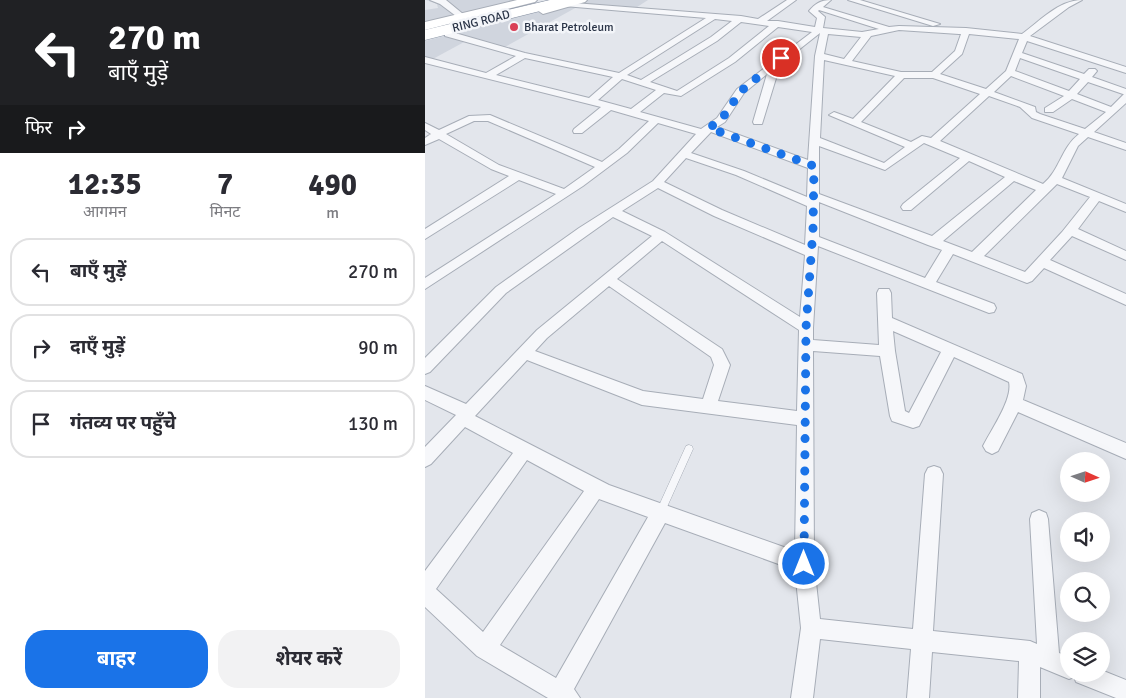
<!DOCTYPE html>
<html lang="hi">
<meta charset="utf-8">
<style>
body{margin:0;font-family:Signika,"Noto Sans Devanagari",sans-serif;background:#f2f2f3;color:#2b2b33;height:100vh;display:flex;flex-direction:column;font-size:19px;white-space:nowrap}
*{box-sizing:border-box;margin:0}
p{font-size:16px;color:#7c7c81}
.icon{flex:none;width:28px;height:28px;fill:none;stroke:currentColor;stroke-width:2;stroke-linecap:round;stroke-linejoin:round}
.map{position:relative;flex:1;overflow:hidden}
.side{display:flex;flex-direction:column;background:#fff;width:425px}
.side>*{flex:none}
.banner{background:#202124;color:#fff;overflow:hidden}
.needle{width:32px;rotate:93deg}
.tools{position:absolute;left:635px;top:452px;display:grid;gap:10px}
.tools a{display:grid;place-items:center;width:50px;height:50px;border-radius:50%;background:#fff;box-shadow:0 5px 20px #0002;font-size:25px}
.pin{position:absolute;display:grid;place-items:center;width:42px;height:42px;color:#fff;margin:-21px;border:2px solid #fff;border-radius:50%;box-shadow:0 1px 5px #0007}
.me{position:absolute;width:55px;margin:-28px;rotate:0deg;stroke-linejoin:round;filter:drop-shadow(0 0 4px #0008)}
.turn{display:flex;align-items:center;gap:18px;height:105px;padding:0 25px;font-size:22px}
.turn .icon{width:65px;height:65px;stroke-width:2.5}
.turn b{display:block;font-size:35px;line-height:42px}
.then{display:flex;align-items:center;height:48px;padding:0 25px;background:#0003;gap:10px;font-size:19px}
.eta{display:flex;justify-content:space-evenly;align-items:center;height:85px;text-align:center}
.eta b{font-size:30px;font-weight:700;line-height:35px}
.primary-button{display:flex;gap:10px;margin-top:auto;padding:10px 25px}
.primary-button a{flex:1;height:58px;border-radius:20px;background:#1a73e8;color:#fff;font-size:20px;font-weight:700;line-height:58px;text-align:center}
.primary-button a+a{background:#f2f2f3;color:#2b2b33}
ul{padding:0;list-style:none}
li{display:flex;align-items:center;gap:15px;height:68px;margin:0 10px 8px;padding:0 15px;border:2px solid #e1e1e2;border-radius:20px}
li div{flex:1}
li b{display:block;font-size:19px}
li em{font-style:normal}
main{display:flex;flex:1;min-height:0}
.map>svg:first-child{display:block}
.built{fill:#d0d5de}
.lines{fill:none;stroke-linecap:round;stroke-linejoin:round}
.lane-casing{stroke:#a7adb7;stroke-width:1}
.street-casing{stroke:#a7adb7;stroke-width:2}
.secondary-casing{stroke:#a7adb7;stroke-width:2}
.highway-casing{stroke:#8993a4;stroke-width:1}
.lane{fill:#f6f7fa;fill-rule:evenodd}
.street{fill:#f6f7fa;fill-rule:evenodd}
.secondary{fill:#fff;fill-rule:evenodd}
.highway{fill:#fff;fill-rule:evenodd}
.route{stroke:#1a73e8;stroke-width:9;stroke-dasharray:0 16.2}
.poi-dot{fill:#d93f56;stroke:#f3f5f9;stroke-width:2}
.labels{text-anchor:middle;stroke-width:5;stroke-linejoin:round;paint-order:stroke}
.far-street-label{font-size:12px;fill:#293346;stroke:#f3f5f9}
.far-poi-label{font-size:12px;fill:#293346;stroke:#f3f5f9;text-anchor:start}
</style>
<main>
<section class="side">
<div class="banner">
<div class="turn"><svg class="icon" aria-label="left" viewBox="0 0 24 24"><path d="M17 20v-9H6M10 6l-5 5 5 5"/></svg><div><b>270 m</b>बाएँ मुड़ें</div></div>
<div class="then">फिर<svg class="icon" aria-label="right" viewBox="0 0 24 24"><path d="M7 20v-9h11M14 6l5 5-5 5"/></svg></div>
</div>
<div class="eta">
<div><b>12:35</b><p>आगमन</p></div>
<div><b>7</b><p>मिनट</p></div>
<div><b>490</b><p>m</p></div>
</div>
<ul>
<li><svg class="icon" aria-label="left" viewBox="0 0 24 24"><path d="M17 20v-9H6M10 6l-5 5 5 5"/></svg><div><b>बाएँ मुड़ें</b></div><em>270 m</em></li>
<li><svg class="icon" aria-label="right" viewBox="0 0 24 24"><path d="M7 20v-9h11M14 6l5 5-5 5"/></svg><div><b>दाएँ मुड़ें</b></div><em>90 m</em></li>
<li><svg class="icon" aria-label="arrive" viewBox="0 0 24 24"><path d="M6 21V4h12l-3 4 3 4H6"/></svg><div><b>गंतव्य पर पहुँचे</b></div><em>130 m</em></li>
</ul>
<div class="primary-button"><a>बाहर</a><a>शेयर करें</a></div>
</section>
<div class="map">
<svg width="701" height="698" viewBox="0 0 701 698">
<rect width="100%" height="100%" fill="#e3e6ec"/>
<g class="built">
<path d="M1 0H93L0 23V10L13 8 12 4Z"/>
<path d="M160 0H223L209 9 147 3Z"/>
<path d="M139 5 152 7 80 47 27 34Z"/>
<path d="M23 35 41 41 6 60 0 61V41Z"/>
</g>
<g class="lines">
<defs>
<path id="lane" d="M264 445 267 446 268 449 238 516 235 517 232 516 230 513 232 510 261 446Z"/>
<g id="street">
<path d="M5 0H21L38 14 31 16 15 4Z"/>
<path d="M362 0H371L342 21H353L390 27 392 18 384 11C390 4 395 0 406 0L398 7 464 27 474 26 541 28 597 34C615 21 634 0 657 0L644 7 605 36 701 67V73L602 41 597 53 659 74 664 69H670L672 71 667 77 701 89V103L669 132 701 143V150L663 137 653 146 637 178 701 204V212L674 201 653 229 701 251V260L647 236 625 260 701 294V305L619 268 607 281 602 283 528 254 511 282 569 304 571 308 569 312 564 313 393 246 388 328V340L454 345 452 293 454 289H464L466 293 467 318 597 374 601 386 598 400 701 443V459L593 412 573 451 567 454 561 451 558 446C566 430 588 399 584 382L529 357 494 426 488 428 467 421 465 416 455 356 388 351 389 564 395 619 488 629 500 474 503 468 509 466 515 468 518 474 508 631 605 641 612 644 605 519 607 513 614 510 621 513 623 519 634 653 644 657V674H676V670L701 680V698H691L651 682 649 677 644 679 615 667V698H593L594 661 507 652 504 698H482L486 649 395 639 388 698H366L376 628 370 570 240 523 149 689 155 698H123L52 656 0 607V571L88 453 40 427 6 464 0 467V447L31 415 0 400V386L41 404 112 330 227 236 188 217 81 293 5 372 0 374V358L71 287 154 228 228 181 271 134 233 123 202 153 158 186 0 289V278L131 194 94 180 0 239V229L84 176 66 169 14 139 0 145V138L6 134 0 130V123L14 130 44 116 65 115 177 162 194 149 224 121 186 110 157 133H149L148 131 149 129 176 107 0 63V57L61 73 91 56 20 36V32L23 31 100 53 194 73 281 18 139 6H136V2L316 16 333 19ZM393 11 394 10 454 29 437 32 398 28 400 17ZM290 19 307 21 286 37 216 80 202 75ZM316 22 344 26 304 58 252 91 225 82 292 41ZM353 27 387 32 312 89 292 118 276 129 215 112 239 93 256 96 310 62ZM474 30 534 34H536L530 51 507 72H476L427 61 446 36ZM395 33 390 56 383 160 292 127 300 122 319 93 342 74 328 122 329 124H337L352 75V67ZM403 34 436 37 419 59 399 54ZM544 34 594 39 581 71 561 89 515 74 537 54ZM100 58 188 77 164 98 71 75ZM595 58 655 79 644 91 590 71ZM399 60 470 76 428 119 409 112 404 115 480 147 459 163 395 138ZM586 76 639 96 620 108V112H628L647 99 681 112 660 129 615 114 611 112 610 107 569 92ZM479 78H508L555 94 506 138 497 136 486 142 436 122ZM197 79 231 90 206 109 173 100ZM663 82 698 94H699L686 107 652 94ZM564 96 595 107 607 118 654 134C636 148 635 170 618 184L515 141ZM49 121H63L170 167 139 189 74 165 21 134ZM286 132 383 168 382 197 319 171 266 153ZM499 143 535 158 478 204 476 207 478 210H486L544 161 580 177 507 236 394 194V146L460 170ZM261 158 311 175 382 206 380 245 297 210 239 182ZM589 181 611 190 547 252 518 241ZM632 184 665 197 637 232 600 272 559 256ZM233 188 289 216 380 255 375 317 240 232 197 211ZM394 202 503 245 517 250 500 278 394 237ZM237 241 374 330 372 411 293 401 305 365 297 349 192 279ZM184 286 286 357 289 365 278 399 218 391 110 351 122 338ZM468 331 516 352 484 413 480 411 470 351ZM102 360 217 405 372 425 370 551 184 485 50 416ZM102 460 159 491 58 632 11 589ZM174 499 223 517 131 678 75 645Z"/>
<path d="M423 0H435L515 24 508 26Z"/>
</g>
<g id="secondary">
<path d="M92 0H112L110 2 0 30V22Z"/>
<path d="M142 0H162L160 2 118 14 112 10 114 7Z"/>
</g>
<path id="highway" d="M125 0H149L147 3 0 40V30Z"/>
</defs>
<use href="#lane" class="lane-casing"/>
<use href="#street" class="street-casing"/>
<use href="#secondary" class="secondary-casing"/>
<use href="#highway" class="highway-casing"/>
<use href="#lane" class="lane"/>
<use href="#street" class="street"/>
<use href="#secondary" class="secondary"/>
<use href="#highway" class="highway"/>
</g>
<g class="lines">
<path class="route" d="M356 58 316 91 296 120 284 128 389 166 388 229 381 328 379 564"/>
</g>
<circle class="poi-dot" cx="89" cy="27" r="5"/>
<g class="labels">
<g class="far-street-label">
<text transform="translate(56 21) rotate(-14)" y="4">RING ROAD</text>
</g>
<g class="far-poi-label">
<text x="99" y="31">Bharat Petroleum</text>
</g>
</g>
</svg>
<div class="tools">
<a><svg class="needle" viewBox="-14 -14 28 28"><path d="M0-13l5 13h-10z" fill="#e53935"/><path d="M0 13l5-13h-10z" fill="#7c7c81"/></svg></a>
<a><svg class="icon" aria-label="sound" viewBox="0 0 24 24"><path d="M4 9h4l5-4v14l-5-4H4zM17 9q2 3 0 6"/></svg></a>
<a><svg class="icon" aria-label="search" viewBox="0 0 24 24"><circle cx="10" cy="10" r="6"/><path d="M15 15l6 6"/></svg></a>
<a><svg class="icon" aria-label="layers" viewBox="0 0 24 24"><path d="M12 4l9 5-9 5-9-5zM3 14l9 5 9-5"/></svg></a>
</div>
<div class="pin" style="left:356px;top:58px;background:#d93025"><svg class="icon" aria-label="arrive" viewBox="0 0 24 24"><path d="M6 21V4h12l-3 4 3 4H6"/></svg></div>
<svg class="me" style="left:379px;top:564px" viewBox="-20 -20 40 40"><circle r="17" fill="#1a73e8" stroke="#fff" stroke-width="3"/><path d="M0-11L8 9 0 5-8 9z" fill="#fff"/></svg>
</div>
</main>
